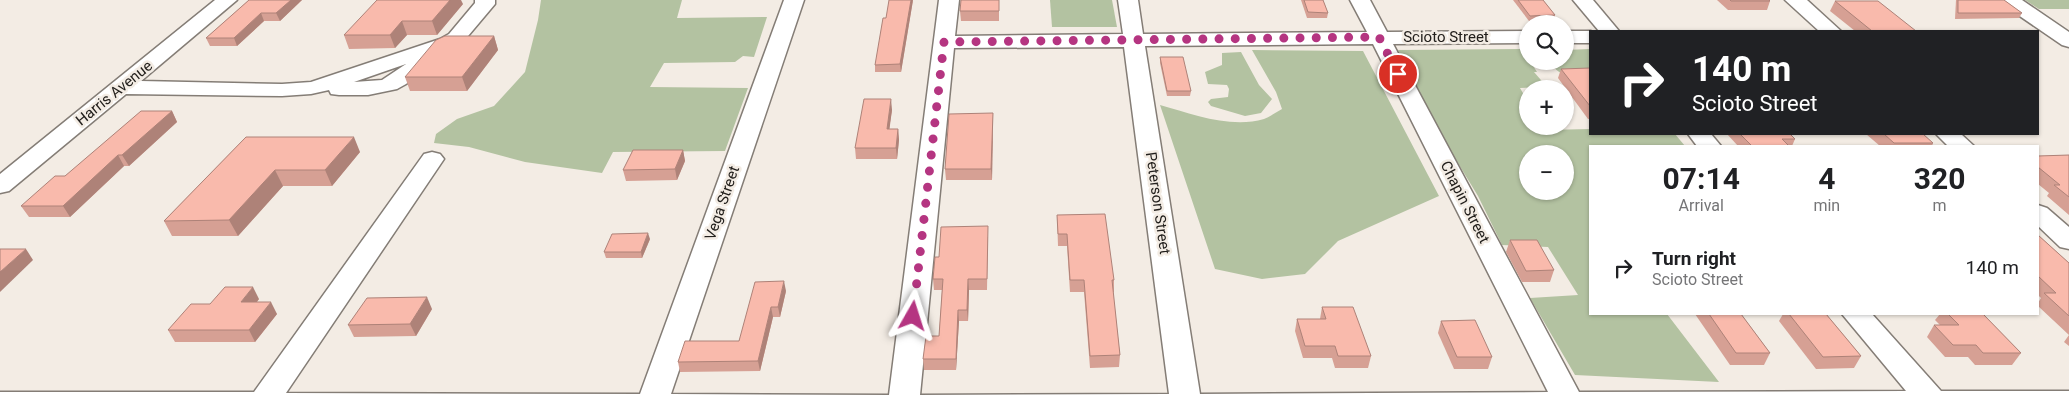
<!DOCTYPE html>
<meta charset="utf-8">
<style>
body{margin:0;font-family:Roboto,sans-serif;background:#f2f2f2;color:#202124;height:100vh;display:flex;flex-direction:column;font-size:19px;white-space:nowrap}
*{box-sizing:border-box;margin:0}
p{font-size:16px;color:#757577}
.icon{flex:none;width:28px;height:28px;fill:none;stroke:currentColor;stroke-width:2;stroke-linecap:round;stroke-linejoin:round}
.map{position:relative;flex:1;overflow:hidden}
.panel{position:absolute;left:1589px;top:145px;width:450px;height:170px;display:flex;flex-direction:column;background:#fff;border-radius:0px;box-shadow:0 1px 4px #0004}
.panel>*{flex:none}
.top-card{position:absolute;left:1589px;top:30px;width:450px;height:105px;border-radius:0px;box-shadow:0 1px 4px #0004;background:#202124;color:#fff;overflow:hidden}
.tools{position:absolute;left:1519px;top:15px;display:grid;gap:10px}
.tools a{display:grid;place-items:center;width:55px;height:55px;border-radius:50%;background:#fff;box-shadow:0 1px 4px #0004;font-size:25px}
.pin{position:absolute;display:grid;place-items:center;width:42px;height:42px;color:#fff;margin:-21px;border:2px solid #fff;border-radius:50%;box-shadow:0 1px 5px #0007}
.me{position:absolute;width:55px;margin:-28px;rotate:6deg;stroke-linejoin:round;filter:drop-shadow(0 0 4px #0008)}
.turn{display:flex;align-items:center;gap:18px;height:105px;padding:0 20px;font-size:22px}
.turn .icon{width:65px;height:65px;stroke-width:2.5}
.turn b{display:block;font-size:35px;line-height:42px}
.eta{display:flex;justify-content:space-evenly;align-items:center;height:85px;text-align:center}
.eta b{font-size:30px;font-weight:700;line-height:35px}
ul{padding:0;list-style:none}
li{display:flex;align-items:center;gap:15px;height:75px;padding:0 20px}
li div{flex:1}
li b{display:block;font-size:19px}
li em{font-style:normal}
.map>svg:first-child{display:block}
.green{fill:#b3c2a1;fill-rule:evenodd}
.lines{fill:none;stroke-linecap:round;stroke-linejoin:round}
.street-casing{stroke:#847d76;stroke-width:3}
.street{fill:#fff;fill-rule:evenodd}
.wall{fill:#d6a094}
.shaded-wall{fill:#ae8278}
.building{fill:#f9baac;stroke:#ae8278}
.route{stroke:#b53581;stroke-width:9;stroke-dasharray:0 16.2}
.labels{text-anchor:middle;stroke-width:5;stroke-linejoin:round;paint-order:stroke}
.street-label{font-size:15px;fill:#23201d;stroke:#f3ece4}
</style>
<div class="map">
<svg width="2069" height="411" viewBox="0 0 2069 411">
<rect width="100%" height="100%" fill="#f3ece4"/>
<g class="green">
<path d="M541 0H682L677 18 767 17 754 57 743 56 735 62 664 63 650 87 748 88 725 151 613 152 602 173 525 162 469 147 434 143 436 134 457 119 494 106 525 72 538 20Z"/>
<path d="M1050 0H1112L1117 27H1052Z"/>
<path d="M2025 0H2069V9H2039Z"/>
<path d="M1521 49 1528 61H1530L1537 72H1534L1547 87 1520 88 1527 100 1528 126H1544L1546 130 1590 129V134H1675L1685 146H1590V314H1667L1719 382 1575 375 1530 298 1578 295 1548 247 1502 245 1478 196 1439 132 1398 50ZM1528 154H1565V191H1528Z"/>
<path d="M1590 49V77C1569 77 1562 78 1548 61H1565V50Z"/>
<path d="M1252 50 1363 51 1439 196 1338 241 1305 274 1262 279 1215 269 1160 105C1192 114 1231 129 1264 119 1270 117 1276 112 1282 109L1276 92Z"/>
<path d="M1241 52 1259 85 1272 99 1261 113 1245 116 1211 106 1208 102 1211 99 1228 97 1229 89 1227 85 1208 84 1205 72 1222 65V53Z"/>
</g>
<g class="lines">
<defs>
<g id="street">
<path d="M215 0H237L141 81 282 84 311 82 440 39 449 34 475 3V0H495V4L463 42 439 53 425 69 406 84 397 89 368 95H339L331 94 329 90 311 94 282 96 126 94 9 191 0 193V174ZM406 64 382 80 354 82Z"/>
<path d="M784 0H804L671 394 889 395 939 0H959L955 36 1123 34 1118 0H1138L1143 34 1367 32 1350 0H1370L1387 32 1528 31V43L1393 44 1579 392 1906 391 1842 314H1872L1941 391H2069V411H0V392H254L424 154 432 152 440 154 444 159 286 393 640 394ZM1373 44 1548 392 1200 394 1145 46ZM1124 47 1169 394 920 395 954 48Z"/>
<path d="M1573 0H1593L1619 31H1599Z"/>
<path d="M1785 0H1807L1841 31H1819Z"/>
<path d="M1999 0H2022L2069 32V47L2062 45 2002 4Z"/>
<path d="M1565 31H1591L1590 43H1565Z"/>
<path d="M1688 134H1711L1721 146H1697Z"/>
<path d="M1936 134H1961L1974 146H1948Z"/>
<path d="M2038 205 2047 208 2069 227V249L2060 247 2038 226Z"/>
</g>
</defs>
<use href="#street" class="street-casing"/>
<use href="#street" class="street"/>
</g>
<g class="wall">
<path d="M249 0H302L280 21H264L237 46H210L206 38Z"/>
<path d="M913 0 901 72H875V65Z"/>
<path d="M999 0V21H961L960 11Z"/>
<path d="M1301 0H1323L1328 13 1327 18H1307Z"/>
<path d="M1513 0H1543L1555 15 1554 21H1529Z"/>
<path d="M1717 0H1769L1770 1 1767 10H1728Z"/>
<path d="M1956 0H2004L2022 13 2019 18 1955 19Z"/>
<path d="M1835 1 1916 31H1855L1830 11Z"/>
<path d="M463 4 437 35H407L395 48 349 49 344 35Z"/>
<path d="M494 36 498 50 467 91H410L405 77Z"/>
<path d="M1160 57 1191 91 1190 96H1167L1160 63Z"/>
<path d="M1590 68V119H1588L1558 78 1561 69Z"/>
<path d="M892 110 889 129H898L899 140 897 159H856L855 148Z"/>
<path d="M172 111 177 122 129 166H124L70 217H29L21 206 65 176Z"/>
<path d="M993 113 992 180H946L945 169Z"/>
<path d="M1727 134H1790L1795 139 1792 146H1738Z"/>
<path d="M1866 134H1923L1933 143 1932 146H1880Z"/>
<path d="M246 137 360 152 332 186H283L238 236H172L164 221Z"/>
<path d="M683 150 685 161 677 180 626 181 623 170Z"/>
<path d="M2069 155V215L2047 196 2049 193 2038 184V156Z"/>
<path d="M1057 215 1114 280V292H1113L1120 355 1119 367 1090 368 1084 292H1070L1067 246H1058Z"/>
<path d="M2038 235 2069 263V346L2064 342 2069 335 2038 306V303L2041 298 2038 295Z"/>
<path d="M988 237 987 290H969L968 321H959L956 370H924L923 359 939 336 942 290H934L933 279 939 257Z"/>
<path d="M650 239 642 258H606L604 252Z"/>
<path d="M1510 240 1554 270 1550 282H1522L1506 252Z"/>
<path d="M786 291 780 317H773L760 371 680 372 678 362 739 341Z"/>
<path d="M259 299 257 302 277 314 255 342H175L168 330 210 304Z"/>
<path d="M1322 307 1371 356 1368 368H1335L1332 358H1303L1295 331 1297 319H1320Z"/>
<path d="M432 309 416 336 354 337 348 325Z"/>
<path d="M1695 314H1741L1770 353 1764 365H1730Z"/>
<path d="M1783 314H1826L1861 356 1854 368 1816 369 1779 321Z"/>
<path d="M1940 314H1983L2021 353 2012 365H1975L1968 357H1945L1927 337 1934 325H1940L1935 320Z"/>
<path d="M1441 321 1492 357 1488 369H1454L1438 333Z"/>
</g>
<g class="shaded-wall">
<path d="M291 0H302L280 21 276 13Z"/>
<path d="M450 0H461L463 4 437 35 432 21Z"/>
<path d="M911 0H913L901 72 900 64Z"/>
<path d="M261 13 264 21 237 46 234 38Z"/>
<path d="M402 21 407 35 395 48 390 35Z"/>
<path d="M494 36 498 50 467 91 462 77Z"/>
<path d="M891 99 892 110 888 140 887 129Z"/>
<path d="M172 111 177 122 129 166 122 155Z"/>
<path d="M993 113V124L992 180 991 169Z"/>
<path d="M898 129 899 140 897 159 896 148Z"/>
<path d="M354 137 360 152 332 186 325 170Z"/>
<path d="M683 150 685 161 677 180 675 169Z"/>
<path d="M118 155 124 166 70 217 63 206Z"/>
<path d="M275 170 283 186 238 236 229 220Z"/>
<path d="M648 233 650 239 642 258 641 252Z"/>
<path d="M26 249 33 260 0 292V272Z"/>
<path d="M968 279 969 290 968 321 967 310Z"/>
<path d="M784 281 786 291 780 317 778 307Z"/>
<path d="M253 287 259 299 247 314 241 302Z"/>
<path d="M427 297 432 309 416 336 410 324Z"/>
<path d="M271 302 277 314 255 342 249 330Z"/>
<path d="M771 307 773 317 760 371 758 361Z"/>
<path d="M958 310 959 321 956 370V359Z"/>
</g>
<g class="building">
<path d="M249 0H291L276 13H261L234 38H206Z"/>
<path d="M377 0H450L432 21H402L390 35H344Z"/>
<path d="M889 0H911L900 64 875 65 883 18H886Z"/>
<path d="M961 0H999V11H960Z"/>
<path d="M1304 0H1323L1328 13 1308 12Z"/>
<path d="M1518 0H1543L1555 15 1530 16Z"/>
<path d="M1730 0H1769L1770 1H1731Z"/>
<path d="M1958 0H2004L2022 13H1958Z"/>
<path d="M1835 1H1878L1916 31H1872Z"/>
<path d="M445 36H494L462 77H405L436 40Z"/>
<path d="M1160 57H1183L1191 91H1167Z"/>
<path d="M1590 68V106L1561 69Z"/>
<path d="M864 99H891L887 129H898L896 148H855Z"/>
<path d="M141 111H172L122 155H118L63 206H21L55 176H65Z"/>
<path d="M993 113 991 169H945L949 114Z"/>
<path d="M1740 134H1790L1795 139H1782L1789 146H1752Z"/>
<path d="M1884 134H1923L1933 143H1894Z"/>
<path d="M246 137H354L325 170H275L229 220 164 221Z"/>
<path d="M633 150H683L675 169 623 170Z"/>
<path d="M2069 155V197L2054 185H2060L2038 167V156Z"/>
<path d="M1105 214 1114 280H1112L1120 355 1090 356 1084 280H1070L1067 234H1058L1057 215Z"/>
<path d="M988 226 987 279H968L967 310H958L956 359H923L926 336H939L943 279H933L935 257H939L941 227Z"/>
<path d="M648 233 641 252H604L612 234Z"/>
<path d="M2038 235 2069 263V316L2044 293H2056L2038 276Z"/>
<path d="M1510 240H1537L1554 270 1526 271Z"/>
<path d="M0 249H26L0 272Z"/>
<path d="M784 281 778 307H771L758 361 678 362 685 341H739L755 282Z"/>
<path d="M225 287H253L241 302H271L249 330H168L191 304H210Z"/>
<path d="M427 297 410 324 348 325 367 298Z"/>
<path d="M1322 307H1353L1371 356H1338L1335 346H1305L1297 319H1326Z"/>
<path d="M1709 314H1741L1770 353H1736Z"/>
<path d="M1789 314H1826L1861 356 1823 357Z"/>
<path d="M1948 314H1983L2021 353H1983L1976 345H1953L1934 325H1959Z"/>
<path d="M1475 320 1492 357H1457L1441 321Z"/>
</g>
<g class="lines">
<path class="route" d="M913 316 944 42 1379 37 1398 74"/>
</g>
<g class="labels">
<g class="street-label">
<text x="1446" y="42">Scioto Street</text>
<text transform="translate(114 93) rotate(-39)" y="5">Harris Avenue</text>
<text transform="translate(1465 202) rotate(63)" y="5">Chapin Street</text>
<text transform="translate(722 203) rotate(-71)" y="5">Vega Street</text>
<text transform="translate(1158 203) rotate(82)" y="5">Peterson Street</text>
</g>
</g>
</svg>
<div class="tools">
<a><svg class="icon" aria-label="search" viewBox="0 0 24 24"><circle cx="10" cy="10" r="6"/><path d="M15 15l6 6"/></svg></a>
<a>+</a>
<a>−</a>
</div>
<div class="pin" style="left:1398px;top:74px;background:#d93025"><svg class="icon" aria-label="arrive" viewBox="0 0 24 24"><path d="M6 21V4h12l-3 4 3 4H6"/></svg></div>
<svg class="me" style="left:913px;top:316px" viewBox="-20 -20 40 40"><path d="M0-17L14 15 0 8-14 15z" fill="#b53581" stroke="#fff" stroke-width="4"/></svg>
<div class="top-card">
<div class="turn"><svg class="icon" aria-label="right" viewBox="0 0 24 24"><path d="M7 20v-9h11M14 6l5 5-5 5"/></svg><div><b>140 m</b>Scioto Street</div></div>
</div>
<section class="panel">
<div class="eta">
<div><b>07:14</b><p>Arrival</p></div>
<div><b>4</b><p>min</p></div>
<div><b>320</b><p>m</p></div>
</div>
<ul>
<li><svg class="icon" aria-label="right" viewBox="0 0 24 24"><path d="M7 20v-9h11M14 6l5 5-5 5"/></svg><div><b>Turn right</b><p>Scioto Street</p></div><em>140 m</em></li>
</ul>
</section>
</div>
